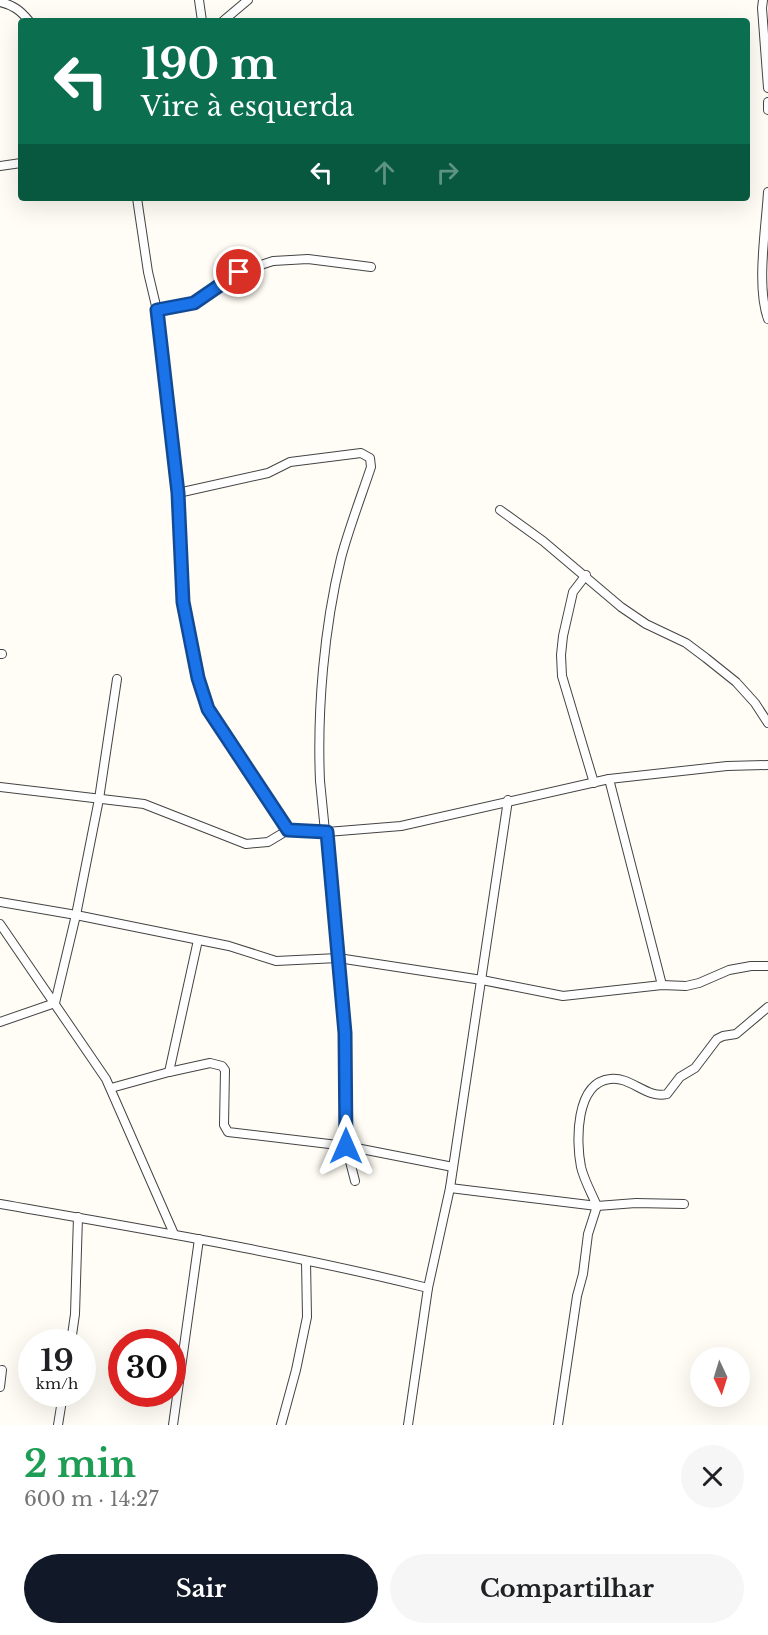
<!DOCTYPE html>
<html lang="pt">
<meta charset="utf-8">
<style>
body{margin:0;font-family:"Libre Baskerville",serif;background:#f6f6f6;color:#202124;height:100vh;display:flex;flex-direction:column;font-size:22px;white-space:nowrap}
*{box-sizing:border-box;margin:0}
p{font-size:20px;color:#757577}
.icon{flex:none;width:33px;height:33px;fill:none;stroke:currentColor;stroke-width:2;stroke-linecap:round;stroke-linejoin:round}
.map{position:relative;height:1425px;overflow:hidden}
.panel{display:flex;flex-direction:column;background:#fff;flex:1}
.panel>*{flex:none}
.guide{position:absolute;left:18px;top:18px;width:732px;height:183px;border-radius:6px;box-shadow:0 6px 24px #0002;background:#0b6e4f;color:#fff;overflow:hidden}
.needle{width:39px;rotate:176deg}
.tools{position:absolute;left:690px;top:1347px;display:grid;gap:12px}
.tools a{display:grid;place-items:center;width:60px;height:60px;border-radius:50%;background:#fff;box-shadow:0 6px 24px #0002;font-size:30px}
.speed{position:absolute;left:18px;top:1329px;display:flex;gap:12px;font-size:30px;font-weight:700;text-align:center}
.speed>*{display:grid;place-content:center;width:78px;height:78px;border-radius:50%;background:#fff;box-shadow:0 6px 24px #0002;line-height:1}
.speed small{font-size:15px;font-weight:400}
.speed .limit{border:9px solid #d22;background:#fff;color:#111}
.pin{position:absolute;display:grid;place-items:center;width:51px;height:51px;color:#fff;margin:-26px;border:3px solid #fff;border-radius:50%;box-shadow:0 2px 6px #0007}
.me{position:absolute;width:66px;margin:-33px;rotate:0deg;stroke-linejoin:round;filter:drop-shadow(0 0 4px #0008)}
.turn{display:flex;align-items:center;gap:21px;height:126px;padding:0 24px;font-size:27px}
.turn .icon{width:78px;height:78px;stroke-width:2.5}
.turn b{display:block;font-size:42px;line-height:51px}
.lanes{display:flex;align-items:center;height:57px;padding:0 24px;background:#0003;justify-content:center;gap:30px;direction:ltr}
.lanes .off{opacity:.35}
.round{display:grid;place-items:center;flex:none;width:63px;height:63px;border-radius:32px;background:#f6f6f6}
.overview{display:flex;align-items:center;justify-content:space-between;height:102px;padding:0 24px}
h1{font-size:36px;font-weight:700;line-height:45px;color:#1e9e55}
.action{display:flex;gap:12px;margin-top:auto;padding:12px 24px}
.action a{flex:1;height:69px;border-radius:36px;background:#111827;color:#fff;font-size:24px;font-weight:700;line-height:69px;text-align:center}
.action a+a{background:#f6f6f6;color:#202124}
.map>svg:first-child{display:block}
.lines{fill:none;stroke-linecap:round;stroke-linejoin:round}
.minor-casing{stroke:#444;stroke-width:10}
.minor{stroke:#fff;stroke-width:8}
.route-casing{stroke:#114b97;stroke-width:15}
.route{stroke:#1a73e8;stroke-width:10}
</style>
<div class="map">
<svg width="768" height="1425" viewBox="0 0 768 1425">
<rect width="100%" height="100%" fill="#fffdf5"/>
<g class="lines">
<defs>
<g id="minor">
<path d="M199 0 202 21"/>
<path d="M763 0 762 8 768 88"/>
<path d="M0 2C13 5 20 10 29 21"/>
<path d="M223 21 248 0"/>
<path d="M768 102V110"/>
<path d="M0 166 21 163"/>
<path d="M768 192C766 227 756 287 768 319"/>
<path d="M137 198 148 272 157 310 178 493 183 602 197 678 208 709 288 830 327 832 401 826 609 779 727 766 768 765"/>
<path d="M157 310 193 303 239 272 273 261 308 259 371 267"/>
<path d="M178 493 268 473 290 462 361 453 370 458 371 467C361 497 349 528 341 558 324 628 317 710 320 781L345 1033 346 1146 355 1181"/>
<path d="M500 510 543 541 621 607 646 624 686 643 706 658 736 682 755 703 768 723"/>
<path d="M586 575 573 592 563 636 561 655 562 676 594 783"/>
<path d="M0 654H2"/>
<path d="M609 779 662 985"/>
<path d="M0 787 144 804 246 844 268 842 288 830"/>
<path d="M0 902 76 915 229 946 276 961 338 958 482 980 563 996 662 985 686 986 699 983 729 970 751 966H768"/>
<path d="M0 924 106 1079 174 1234"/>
<path d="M0 1022 55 1003 76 915 99 799 117 679"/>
<path d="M169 1072 198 940"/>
<path d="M111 1088 169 1072 210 1063 222 1066 225 1070 224 1125 228 1132 346 1146 453 1167"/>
<path d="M450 1188 597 1206 636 1203 684 1204"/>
<path d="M0 1204C143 1229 287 1253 428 1288"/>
<path d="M71 1342 75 1314 78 1217"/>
<path d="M0 1387 2 1370"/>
<path d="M58 1425 63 1394"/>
<path d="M173 1425 199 1239"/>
<path d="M281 1425 296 1370 307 1317 306 1261"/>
<path d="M408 1425 428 1288 450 1188 508 800"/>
<path d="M558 1425 577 1296 583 1274 588 1234 597 1206C592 1194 584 1180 581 1167 576 1142 575 1083 610 1079 631 1076 646 1099 667 1094L680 1077 695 1068 717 1039 723 1036 736 1034 768 1007"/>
</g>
</defs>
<use href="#minor" class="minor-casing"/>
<use href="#minor" class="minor"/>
</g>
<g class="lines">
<defs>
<path id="route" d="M239 272 194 303 157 310 178 493 183 602 198 678 208 709 288 830 327 832 345 1033 346 1146"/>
</defs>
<use href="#route" class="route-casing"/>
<use href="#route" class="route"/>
</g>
</svg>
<div class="tools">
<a><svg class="needle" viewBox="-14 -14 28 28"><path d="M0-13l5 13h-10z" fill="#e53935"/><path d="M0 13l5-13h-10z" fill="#757577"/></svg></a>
</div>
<div class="speed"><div>19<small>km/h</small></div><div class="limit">30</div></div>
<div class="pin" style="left:239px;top:272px;background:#d93025"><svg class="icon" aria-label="arrive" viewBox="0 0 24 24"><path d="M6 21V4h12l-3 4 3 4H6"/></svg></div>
<svg class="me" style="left:346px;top:1146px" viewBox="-20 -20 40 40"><path d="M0-17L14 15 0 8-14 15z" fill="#1a73e8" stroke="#fff" stroke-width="4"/></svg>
<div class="guide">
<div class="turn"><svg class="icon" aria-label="left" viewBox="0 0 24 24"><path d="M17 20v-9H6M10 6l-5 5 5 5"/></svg><div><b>190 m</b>Vire à esquerda</div></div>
<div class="lanes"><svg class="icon" aria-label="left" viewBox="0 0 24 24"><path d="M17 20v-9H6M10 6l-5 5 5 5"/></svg><svg class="icon off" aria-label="ahead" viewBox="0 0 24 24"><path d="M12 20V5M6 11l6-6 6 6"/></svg><svg class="icon off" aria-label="right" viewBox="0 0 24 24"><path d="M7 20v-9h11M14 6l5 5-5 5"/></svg></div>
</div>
</div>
<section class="panel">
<div class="overview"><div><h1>2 min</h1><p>600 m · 14:27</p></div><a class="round"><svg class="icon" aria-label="close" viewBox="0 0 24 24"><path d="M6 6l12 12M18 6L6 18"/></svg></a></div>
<div class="action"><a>Sair</a><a>Compartilhar</a></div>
</section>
